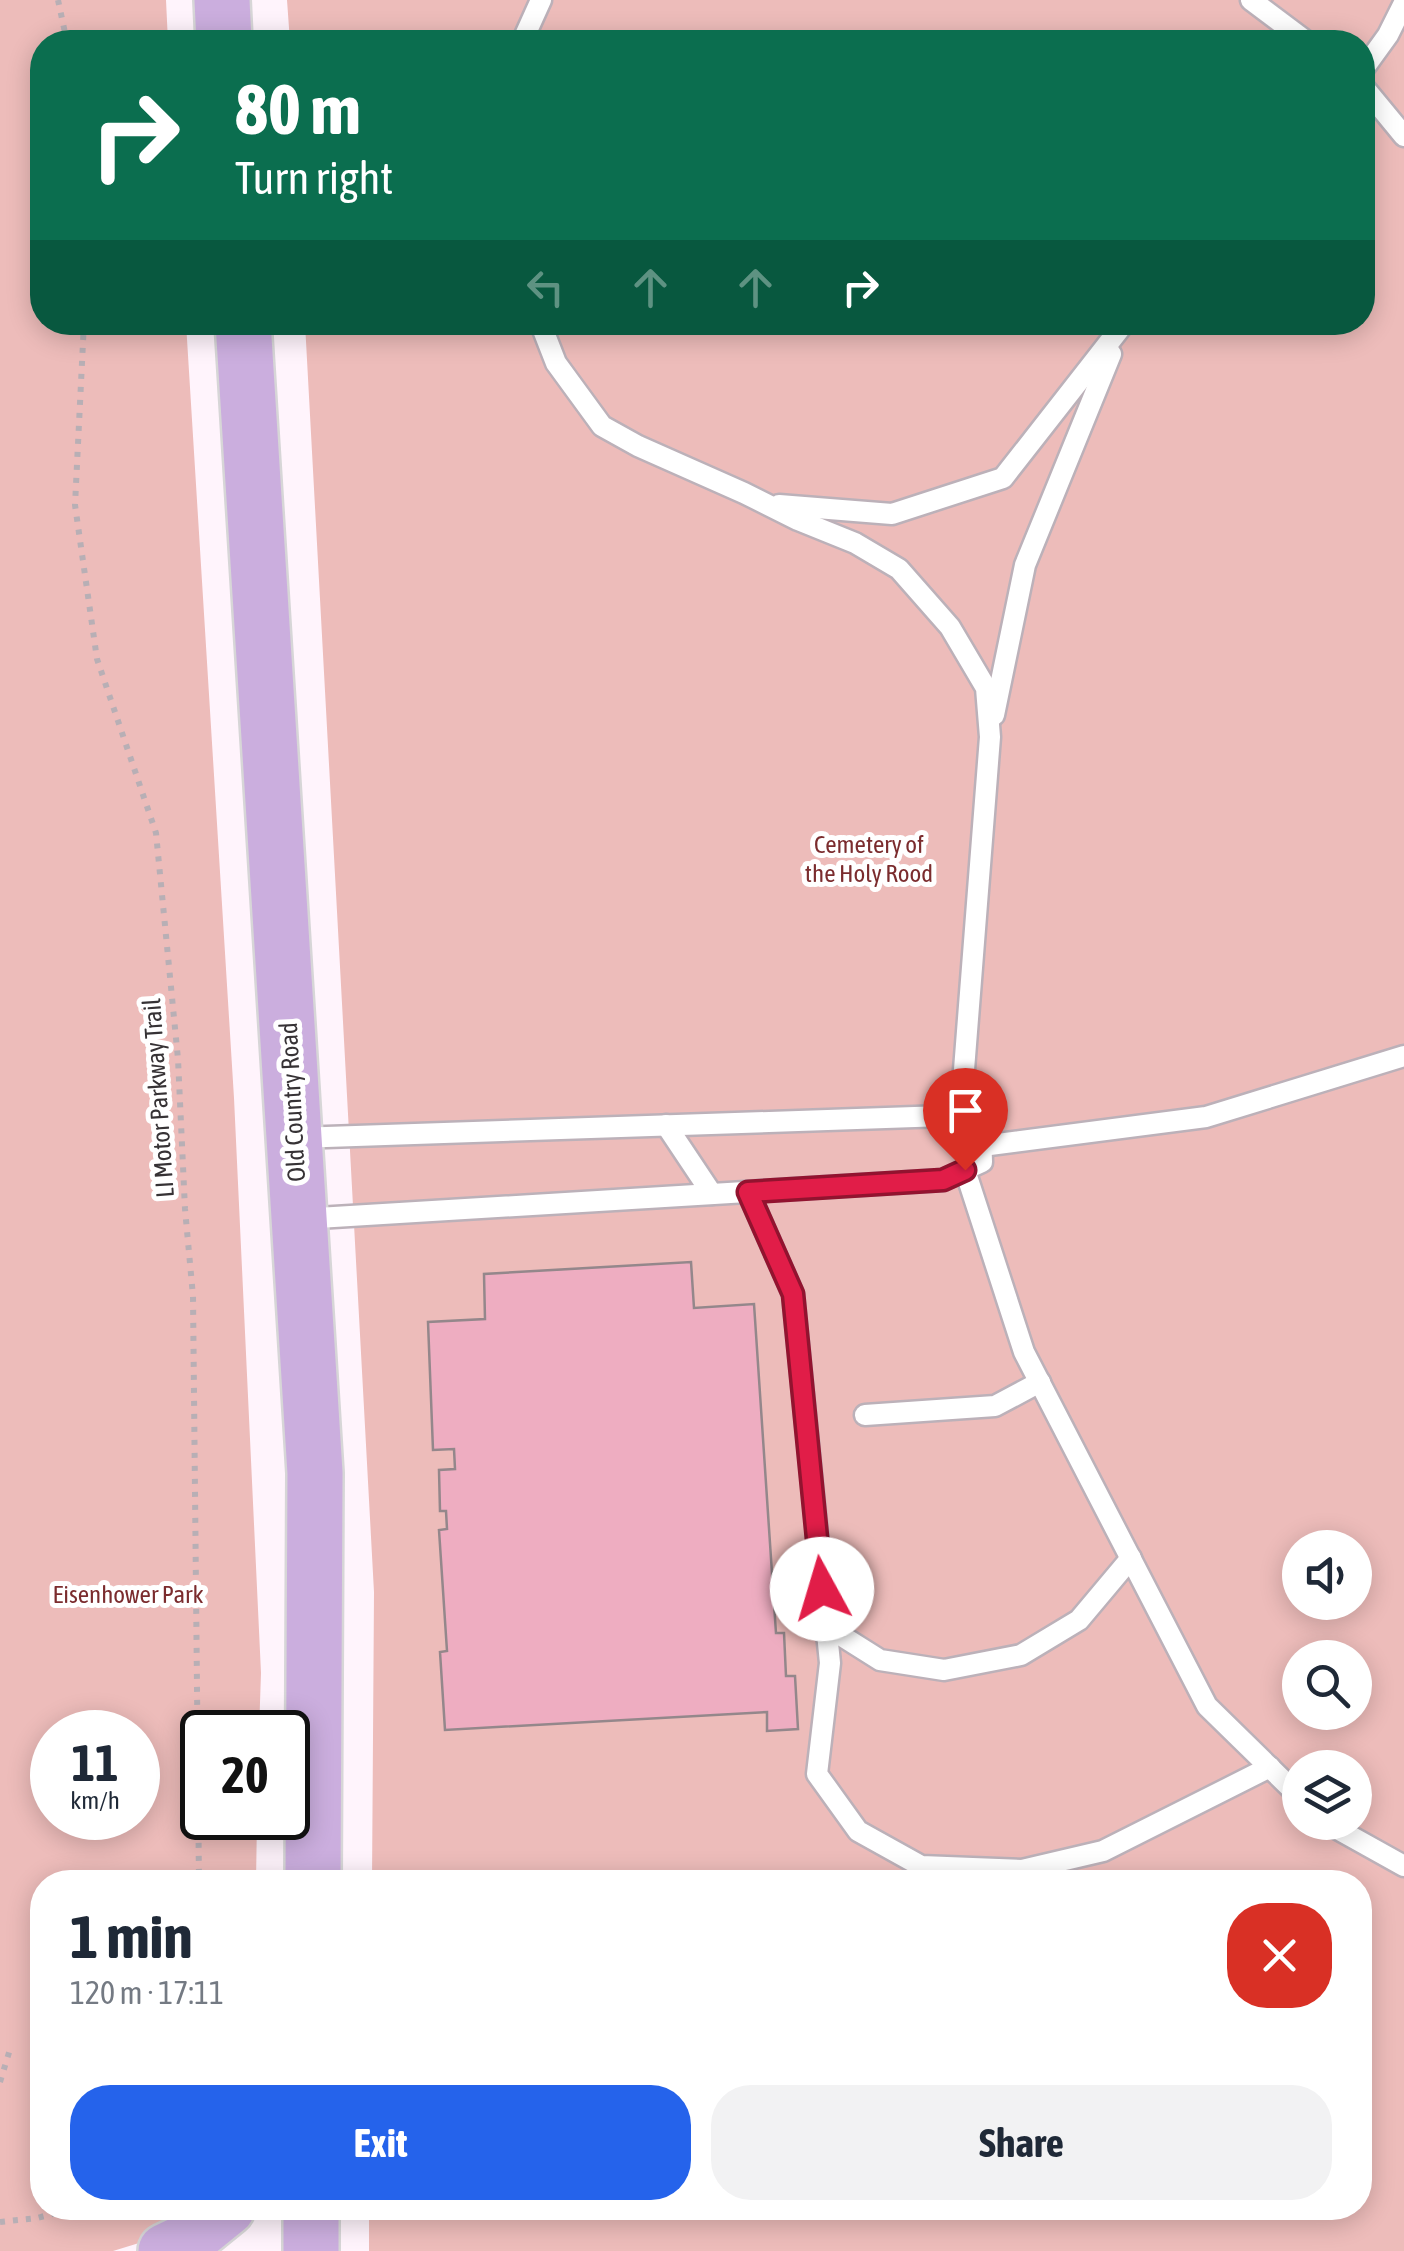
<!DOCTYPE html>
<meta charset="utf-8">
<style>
body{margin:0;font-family:"Asap Condensed",sans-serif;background:#f2f2f3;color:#1f2937;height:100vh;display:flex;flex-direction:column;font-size:38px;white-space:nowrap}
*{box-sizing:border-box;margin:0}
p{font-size:32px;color:#747a83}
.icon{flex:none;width:55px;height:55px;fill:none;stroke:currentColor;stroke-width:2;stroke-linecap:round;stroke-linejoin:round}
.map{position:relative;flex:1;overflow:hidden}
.side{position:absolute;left:30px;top:1870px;width:1342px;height:350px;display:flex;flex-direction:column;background:#fff;border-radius:40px;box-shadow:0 5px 25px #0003}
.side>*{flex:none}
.banner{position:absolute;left:30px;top:30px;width:1345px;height:305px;border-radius:40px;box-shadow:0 5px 25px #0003;background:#0b6e4f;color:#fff;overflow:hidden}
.tools{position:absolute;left:1282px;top:1530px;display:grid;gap:20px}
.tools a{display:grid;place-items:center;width:90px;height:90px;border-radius:50%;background:#fff;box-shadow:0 5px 25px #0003;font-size:50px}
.speed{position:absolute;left:30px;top:1710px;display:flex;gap:20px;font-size:50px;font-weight:700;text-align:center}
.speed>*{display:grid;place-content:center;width:130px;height:130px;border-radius:50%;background:#fff;box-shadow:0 5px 25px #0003;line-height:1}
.speed small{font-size:25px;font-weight:400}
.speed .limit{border:5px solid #111;border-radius:15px;background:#fff;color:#111}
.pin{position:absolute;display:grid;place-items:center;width:85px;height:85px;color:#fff;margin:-102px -42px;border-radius:50% 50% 50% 0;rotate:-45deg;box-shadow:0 0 10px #0007}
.pin .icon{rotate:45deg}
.me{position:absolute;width:110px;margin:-55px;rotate:354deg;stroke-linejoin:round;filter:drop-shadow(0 0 8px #0008)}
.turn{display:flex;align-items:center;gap:35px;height:210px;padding:0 40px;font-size:45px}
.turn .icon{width:130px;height:130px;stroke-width:2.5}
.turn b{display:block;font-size:70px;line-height:85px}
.lanes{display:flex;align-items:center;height:95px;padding:0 40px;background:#0003;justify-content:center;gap:50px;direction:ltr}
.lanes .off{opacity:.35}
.round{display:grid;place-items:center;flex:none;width:105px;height:105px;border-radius:40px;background:#f2f2f3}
.head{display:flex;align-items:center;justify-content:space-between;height:170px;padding:0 40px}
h1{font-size:60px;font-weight:700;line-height:75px}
.button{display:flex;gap:20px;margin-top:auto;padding:20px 40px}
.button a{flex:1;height:115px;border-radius:40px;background:#2563eb;color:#fff;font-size:40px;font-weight:700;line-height:115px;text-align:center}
.button a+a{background:#f2f2f3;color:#1f2937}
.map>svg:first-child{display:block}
.green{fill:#edbcba;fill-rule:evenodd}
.building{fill:#eeadc1;stroke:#94878b;stroke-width:2.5}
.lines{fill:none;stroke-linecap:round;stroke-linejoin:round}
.lane-casing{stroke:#bcb1b9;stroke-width:25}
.primary-casing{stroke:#d7d6d7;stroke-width:60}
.path{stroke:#b8afb5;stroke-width:6;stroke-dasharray:5 8;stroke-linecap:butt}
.lane{stroke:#fff;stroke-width:20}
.primary{stroke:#cbaede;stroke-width:55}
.route-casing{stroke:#92132f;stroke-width:25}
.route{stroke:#e11d48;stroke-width:18}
.labels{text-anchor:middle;stroke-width:10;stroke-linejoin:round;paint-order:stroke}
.park-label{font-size:25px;fill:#7b2c2e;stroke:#fff}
.street-label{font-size:25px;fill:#363235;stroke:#fff}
</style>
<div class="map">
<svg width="1404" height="2251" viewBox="0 0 1404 2251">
<rect width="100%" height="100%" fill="#fff4fc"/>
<g class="green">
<path d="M0 0H166L168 42H42V322L186 323 234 1098 261 1673 259 1732H202V1818H257L256 1882H42V2208H200L188 2228 113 2251H0ZM52 1732H138V1818H52Z"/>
<path d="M287 0H1404V2251H369V2208H1360V1882H372L374 1592 305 323 1362 322V42H290ZM1300 1548H1355V1602H1300ZM1300 1658H1355V1712H1300ZM1300 1768H1355V1822H1300Z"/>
</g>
<path class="building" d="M691 1262 694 1308 754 1304 776 1633H784L786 1676H795L798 1729 767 1731V1712L445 1730 440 1652 447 1651 439 1530 447 1529 446 1511H440L439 1470 455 1469 454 1449 433 1450 428 1322 485 1319 484 1274Z"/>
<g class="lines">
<defs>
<g id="lane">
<path d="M1251 0 1307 42"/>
<path d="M522 42 541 0"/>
<path d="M1362 71 1388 35 1404 3"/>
<path d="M1362 85 1404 136"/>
<path d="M540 322 556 363 602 426 638 446 744 493 798 520 855 543 899 569 950 627 986 688 990 737 960 1121"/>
<path d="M779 505 892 514 1003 478 1125 322"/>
<path d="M994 715 1025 565 1111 354"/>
<path d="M666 1125 712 1194"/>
<path d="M297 1138 944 1116 981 1129 982 1162 943 1180 301 1219"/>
<path d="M982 1146 1206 1117 1404 1056"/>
<path d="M965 1170 1024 1352 1207 1706 1300 1797"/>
<path d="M748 1192 793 1294 830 1663 817 1774 858 1831 921 1866 1022 1870 1103 1851 1270 1767"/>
<path d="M865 1415 995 1406 1040 1382"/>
<path d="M826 1626 880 1660 944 1670 1021 1655 1079 1620 1131 1558"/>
<path d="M1325 1822 1404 1866"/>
</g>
<g id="primary">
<path d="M222 0 224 42"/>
<path d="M243 322 315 1473 313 1882"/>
<path d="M166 2251 185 2242 227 2208"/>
<path d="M311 2251V2208"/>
</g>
</defs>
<use href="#lane" class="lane-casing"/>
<use href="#primary" class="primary-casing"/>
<g class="path">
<path d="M58 0 67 42"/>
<path d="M84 322 75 505 97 659 156 833 178 1059 185 1209 193 1296 199 1882"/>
<path d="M0 2082 11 2046"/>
<path d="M0 2222 37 2218 75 2208"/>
</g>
<use href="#lane" class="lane"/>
<use href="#primary" class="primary"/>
</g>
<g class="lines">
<defs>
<path id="route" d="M822 1589 793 1294 748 1192 943 1180 965 1170"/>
</defs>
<use href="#route" class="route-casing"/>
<use href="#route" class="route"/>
</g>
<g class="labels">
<g class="park-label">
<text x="869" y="853">Cemetery of<tspan x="869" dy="29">the Holy Rood</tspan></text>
<text x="128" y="1603">Eisenhower Park</text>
</g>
<g class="street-label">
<text transform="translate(158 1098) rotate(-94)" y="9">LI Motor Parkway Trail</text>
<text transform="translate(292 1102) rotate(-93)" y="9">Old Country Road</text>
</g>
</g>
</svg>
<div class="tools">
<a><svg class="icon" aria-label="sound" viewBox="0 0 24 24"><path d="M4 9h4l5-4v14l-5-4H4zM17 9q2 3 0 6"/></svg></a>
<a><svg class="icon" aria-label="search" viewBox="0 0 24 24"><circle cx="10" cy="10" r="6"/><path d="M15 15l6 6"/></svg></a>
<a><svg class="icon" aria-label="layers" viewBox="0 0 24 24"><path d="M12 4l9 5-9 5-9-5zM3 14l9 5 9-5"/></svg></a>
</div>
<div class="speed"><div>11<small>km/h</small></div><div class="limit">20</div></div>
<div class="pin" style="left:965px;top:1170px;background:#d93025"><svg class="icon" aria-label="arrive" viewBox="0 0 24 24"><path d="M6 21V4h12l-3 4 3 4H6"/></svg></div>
<svg class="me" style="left:822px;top:1589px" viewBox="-20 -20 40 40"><circle r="19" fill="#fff"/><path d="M0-13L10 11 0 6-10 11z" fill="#e11d48"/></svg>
<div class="banner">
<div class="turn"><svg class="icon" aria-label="right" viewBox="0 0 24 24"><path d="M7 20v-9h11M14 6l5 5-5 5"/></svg><div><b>80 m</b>Turn right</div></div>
<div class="lanes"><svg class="icon off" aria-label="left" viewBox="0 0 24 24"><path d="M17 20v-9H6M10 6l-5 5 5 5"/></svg><svg class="icon off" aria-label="ahead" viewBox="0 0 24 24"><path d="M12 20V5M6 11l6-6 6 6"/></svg><svg class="icon off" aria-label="ahead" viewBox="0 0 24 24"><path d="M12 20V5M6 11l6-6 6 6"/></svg><svg class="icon" aria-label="right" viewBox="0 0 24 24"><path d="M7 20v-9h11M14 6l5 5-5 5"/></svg></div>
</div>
<section class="side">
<div class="head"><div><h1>1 min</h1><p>120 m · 17:11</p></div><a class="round" style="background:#d93025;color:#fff"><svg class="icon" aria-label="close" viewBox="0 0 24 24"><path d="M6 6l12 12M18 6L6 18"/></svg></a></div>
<div class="button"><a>Exit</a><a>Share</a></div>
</section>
</div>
